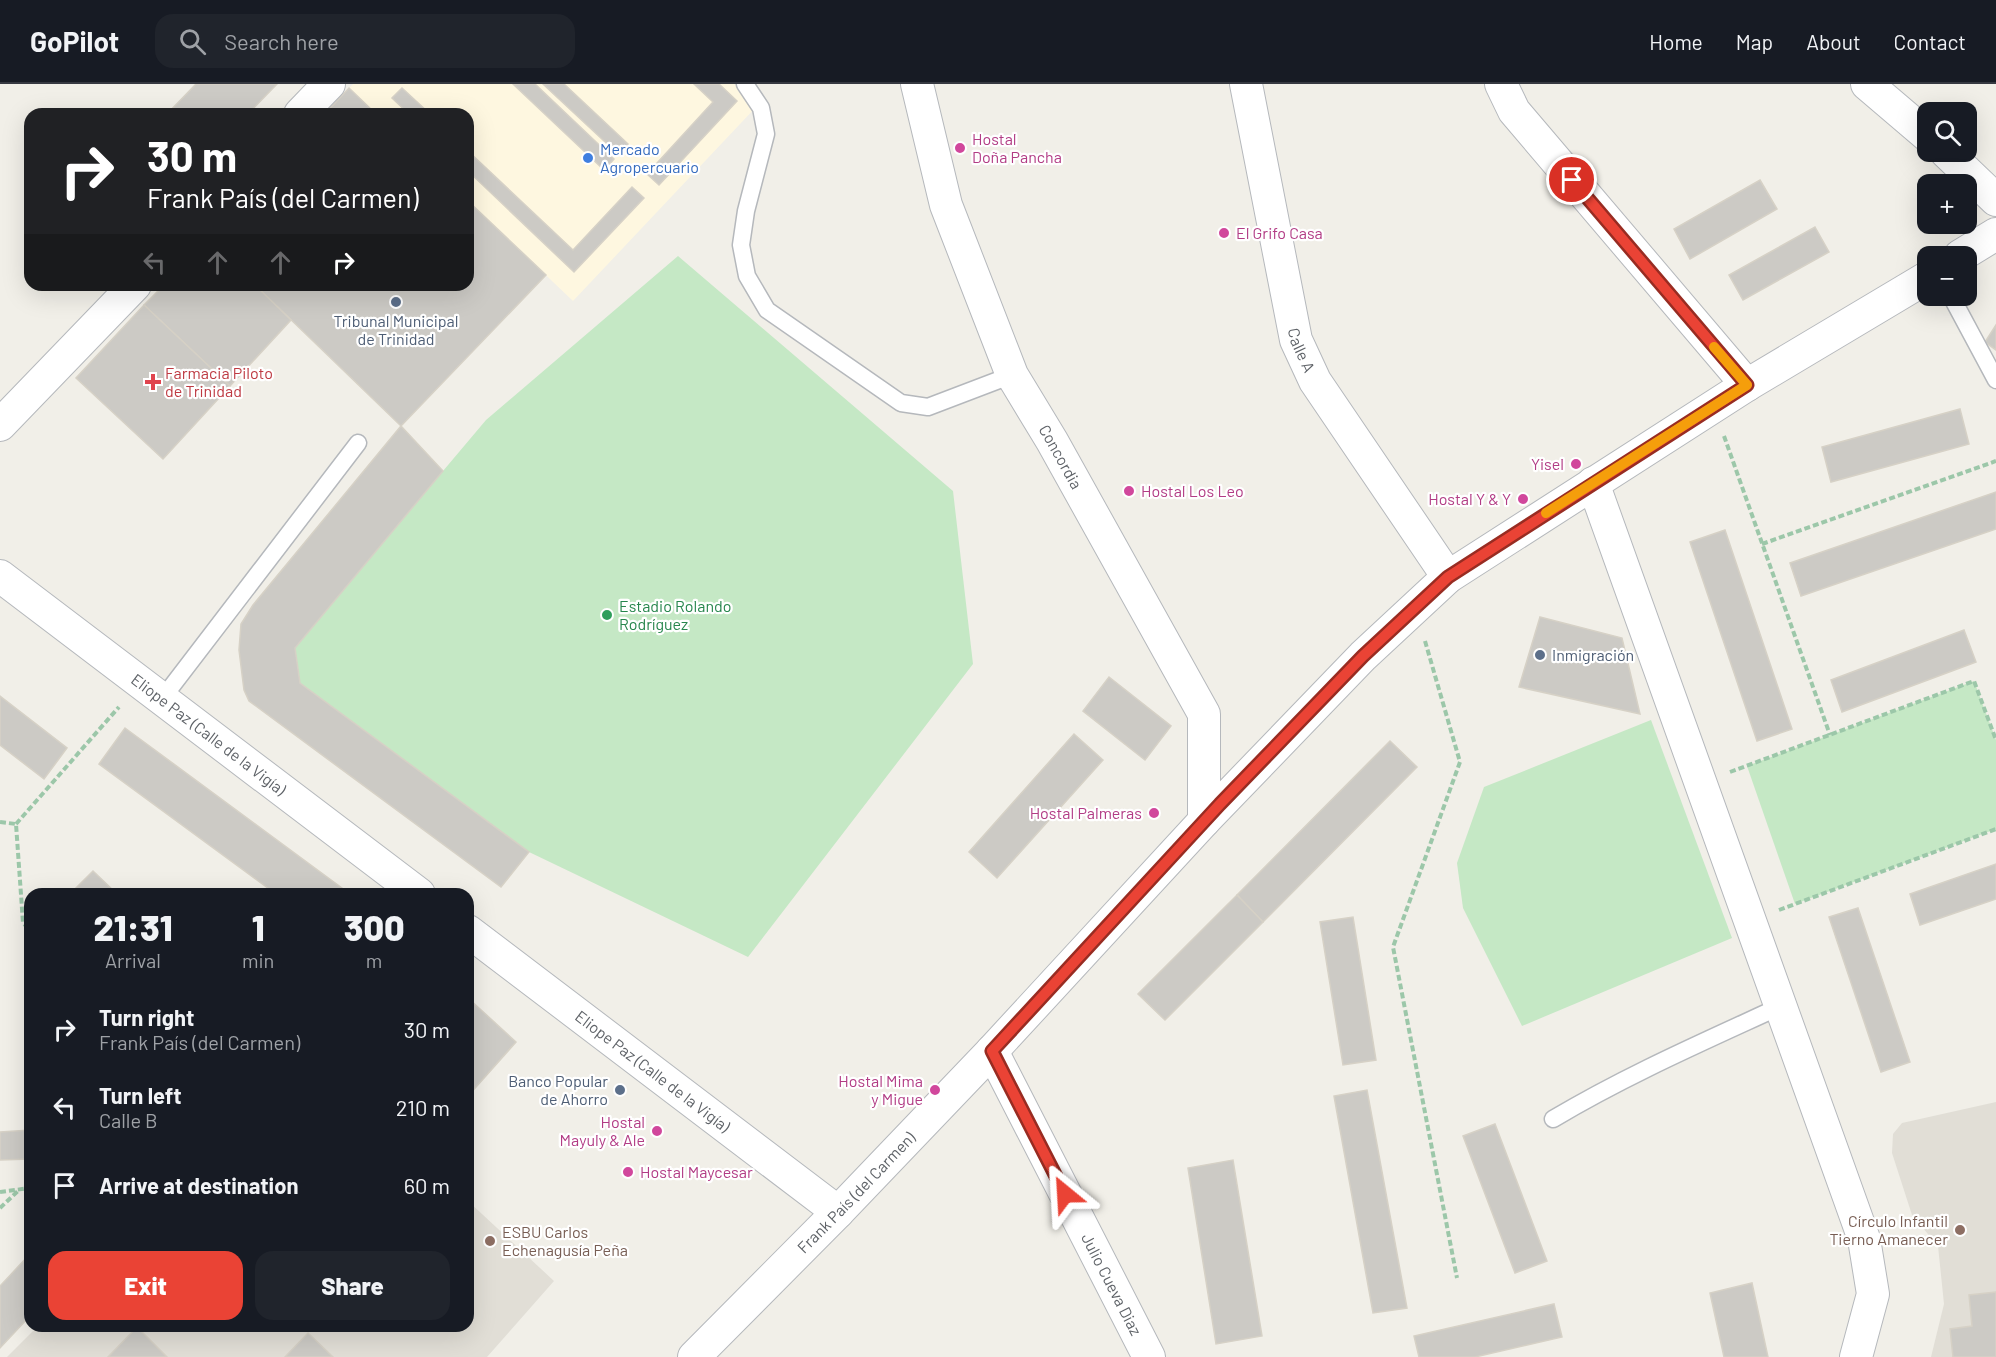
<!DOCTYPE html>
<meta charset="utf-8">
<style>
body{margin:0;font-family:Barlow,sans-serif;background:#20242c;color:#f1f3f6;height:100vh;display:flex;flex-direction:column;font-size:22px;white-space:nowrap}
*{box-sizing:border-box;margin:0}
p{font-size:20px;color:#9ea1a6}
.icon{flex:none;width:33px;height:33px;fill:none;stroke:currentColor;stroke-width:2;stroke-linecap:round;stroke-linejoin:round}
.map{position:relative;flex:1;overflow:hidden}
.details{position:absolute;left:24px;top:804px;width:450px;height:444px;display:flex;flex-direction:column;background:#171b24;border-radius:18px;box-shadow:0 6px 24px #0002}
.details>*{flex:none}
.hud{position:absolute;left:24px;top:24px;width:450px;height:183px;border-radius:18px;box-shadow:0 6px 24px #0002;background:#202124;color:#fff;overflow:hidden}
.controls{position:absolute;left:1917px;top:18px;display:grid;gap:12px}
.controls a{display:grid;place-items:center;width:60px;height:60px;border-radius:12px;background:#171b24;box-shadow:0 6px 24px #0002;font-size:30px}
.pin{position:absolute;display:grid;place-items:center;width:51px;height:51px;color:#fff;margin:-26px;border:3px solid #fff;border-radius:50%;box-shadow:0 2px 6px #0007}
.me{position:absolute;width:66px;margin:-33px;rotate:333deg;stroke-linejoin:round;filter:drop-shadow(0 0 4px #0008)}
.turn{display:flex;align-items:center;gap:21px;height:126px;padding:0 24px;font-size:27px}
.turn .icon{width:78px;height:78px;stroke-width:2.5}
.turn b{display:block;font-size:42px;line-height:51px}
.lanes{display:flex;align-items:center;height:57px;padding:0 24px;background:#0003;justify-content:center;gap:30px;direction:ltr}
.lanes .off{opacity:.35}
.eta{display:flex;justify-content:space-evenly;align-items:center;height:102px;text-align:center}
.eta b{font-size:36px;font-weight:800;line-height:42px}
.action{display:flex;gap:12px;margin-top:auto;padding:12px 24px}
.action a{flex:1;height:69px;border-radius:18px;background:#ea4335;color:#fff;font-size:24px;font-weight:800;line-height:69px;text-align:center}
.action a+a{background:#20242c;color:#f1f3f6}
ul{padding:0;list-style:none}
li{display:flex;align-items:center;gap:18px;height:78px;padding:0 24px}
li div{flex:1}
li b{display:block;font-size:22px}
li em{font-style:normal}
header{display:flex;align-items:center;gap:36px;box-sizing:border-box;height:84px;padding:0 30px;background:#171b24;border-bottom:2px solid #363941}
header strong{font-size:28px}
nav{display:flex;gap:33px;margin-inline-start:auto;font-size:21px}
.search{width:420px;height:54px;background:#20242c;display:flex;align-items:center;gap:15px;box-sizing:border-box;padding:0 21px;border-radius:18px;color:#9ea1a6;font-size:22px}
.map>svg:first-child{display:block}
.commercial{fill:#fef7e0}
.education{fill:#e1ded6}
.green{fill:#c5e8c5}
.building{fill:#cccac5;stroke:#d6d1c6;stroke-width:1.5}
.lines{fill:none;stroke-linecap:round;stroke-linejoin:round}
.service-casing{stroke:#b5b8bc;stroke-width:19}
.minor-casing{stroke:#b5b8bc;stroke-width:34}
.path{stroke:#9cc7a9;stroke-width:4;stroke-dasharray:6 3;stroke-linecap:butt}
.service{stroke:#fff;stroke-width:16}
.minor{stroke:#fff;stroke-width:32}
.route-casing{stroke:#982c22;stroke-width:15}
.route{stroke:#ea4335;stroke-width:10}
.slow{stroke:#f59e0b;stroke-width:10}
.hotel-dot{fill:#d1479c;stroke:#fff;stroke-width:2}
.shop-dot{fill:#3f7fe0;stroke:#fff;stroke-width:2}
.service-dot{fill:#5c6f8a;stroke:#fff;stroke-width:2}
.health-dot{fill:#e0444e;stroke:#fff;stroke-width:2}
.leisure-dot{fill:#2e9e5b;stroke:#fff;stroke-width:2}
.education-dot{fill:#8d6e63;stroke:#fff;stroke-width:2}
.labels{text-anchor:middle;stroke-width:4.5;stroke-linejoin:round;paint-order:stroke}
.hotel-label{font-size:16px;fill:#b23c85;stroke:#fff;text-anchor:end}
.shop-label{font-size:16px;fill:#366cbe;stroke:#fff;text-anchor:start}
.service-label{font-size:16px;fill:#4e5e75;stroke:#fff}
.street-label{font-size:16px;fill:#5f6368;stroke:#fff}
.health-label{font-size:16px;fill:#be3a42;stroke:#fff;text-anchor:start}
.leisure-label{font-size:16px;fill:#27864d;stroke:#fff;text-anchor:start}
.education-label{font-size:16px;fill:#785e54;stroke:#fff;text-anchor:end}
</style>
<header>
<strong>GoPilot</strong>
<div class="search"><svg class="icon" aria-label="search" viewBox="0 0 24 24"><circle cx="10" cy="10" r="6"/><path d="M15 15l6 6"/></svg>Search here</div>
<nav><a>Home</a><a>Map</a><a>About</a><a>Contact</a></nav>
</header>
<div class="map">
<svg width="1996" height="1273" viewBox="0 0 1996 1273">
<rect width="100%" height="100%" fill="#f1efe8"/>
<path class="commercial" d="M353 0H734L757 22 573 217 468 117V30H376L349 4Z"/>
<g class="education">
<path d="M1996 1018V1273H1931L1944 1220 1938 1162 1912 1131 1892 1069 1893 1050 1902 1039Z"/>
<path d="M468 1117 554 1197 487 1273H7L38 1242H468Z"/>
</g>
<g class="green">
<path d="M678 172 953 407 973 580 748 873 529 768 501 803 244 606 239 566 241 540 253 521 401 342 443 387 486 336Z"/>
<path d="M1974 597 1996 656V745L1795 820 1747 682Z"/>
<path d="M1651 636 1732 854 1522 942 1463 824 1457 779 1484 703Z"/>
</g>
<g class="building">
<path d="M196 0H277L248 30H167Z"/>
<path d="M513 0H535L614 75 604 86Z"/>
<path d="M543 0H564L628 60 618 70Z"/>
<path d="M694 0H719L737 17 659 101 647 90 713 18Z"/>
<path d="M349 4 376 30H325Z"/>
<path d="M402 4 430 30H409L392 14Z"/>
<path d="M468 67 573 166 632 103 644 114 574 188 468 87Z"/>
<path d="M1760 96 1777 125 1690 175 1674 145Z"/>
<path d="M468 117 546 191 401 342 255 201H468Z"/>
<path d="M1815 143 1829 168 1743 216 1729 191Z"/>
<path d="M164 201H255L291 236 230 302 144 221Z"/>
<path d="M144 221 230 302 163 375 76 294Z"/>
<path d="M1996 241V266L1985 258Z"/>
<path d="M1960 325 1969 360 1831 398 1822 363Z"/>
<path d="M401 342 443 387 295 564 300 599 529 768 501 803 249 617 244 606 239 566 241 540 253 521Z"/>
<path d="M1996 408V445L1801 512 1790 479Z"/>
<path d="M1725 446 1792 645 1757 657 1690 458Z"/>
<path d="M1540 533 1622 554 1640 630 1519 603Z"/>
<path d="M1964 546 1976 578 1842 628 1831 596Z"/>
<path d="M1109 593 1171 642 1145 676 1083 627Z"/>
<path d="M0 612 67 664 44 695 0 661Z"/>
<path d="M125 644 350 810H276L99 680Z"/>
<path d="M1074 650 1103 676 997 794 969 768Z"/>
<path d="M1390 657 1417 683 1263 838 1237 811Z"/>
<path d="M1996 780V815L1920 841 1910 810Z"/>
<path d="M93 787 117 810H70Z"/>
<path d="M1237 811 1263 838 1165 936 1138 910Z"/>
<path d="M1858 824 1910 978 1881 988 1829 833Z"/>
<path d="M1353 833 1376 976 1343 981 1320 838Z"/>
<path d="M468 914 516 958 468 1012Z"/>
<path d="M1367 1006 1407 1224 1373 1229 1334 1012Z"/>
<path d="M1495 1040 1547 1177 1515 1189 1463 1052Z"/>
<path d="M30 1046V1075L0 1076V1048Z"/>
<path d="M1233 1076 1262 1252 1216 1260 1188 1084Z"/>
<path d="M30 1170V1232L0 1264V1202Z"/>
<path d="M1752 1199 1768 1273H1724L1710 1209Z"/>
<path d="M1996 1208V1273H1953L1950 1245 1972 1242 1969 1211Z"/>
<path d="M1554 1220 1562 1253 1475 1273H1419L1414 1252Z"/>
<path d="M137 1243 167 1273H108Z"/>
<path d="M308 1249 333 1273H285Z"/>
</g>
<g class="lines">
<defs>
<g id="service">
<path d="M745 0 761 24 766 50 746 127 741 161 747 192 767 226 901 319 928 323 1012 291"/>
<path d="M1951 212 1996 296"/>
<path d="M162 615 358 359"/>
<path d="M1553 1035C1627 991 1703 958 1781 922"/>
</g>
<g id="minor">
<path id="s1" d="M917 0 946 121 1012 291 1052 357 1204 630V737"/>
<path id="s2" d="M1246 0 1296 256 1315 297 1448 493"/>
<path d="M1501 0 1514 27 1747 301"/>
<path d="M1867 0 1928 52"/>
<path d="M300 30 329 0"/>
<path d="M1946 68 1996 116"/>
<path d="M1960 172 1996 150"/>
<path d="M0 341 135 201"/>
<path d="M1593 399 1864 1155 1873 1210 1856 1273"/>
<path id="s3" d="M0 492 419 810"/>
<path id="s4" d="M468 847 838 1128"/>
<path id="s5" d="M992 967 1149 1273"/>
<path id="s6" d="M694 1273 838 1128 992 967 1204 737 1363 572 1448 493 1747 301 1928 193"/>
</g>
</defs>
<use href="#service" class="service-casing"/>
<use href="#minor" class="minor-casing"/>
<g class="path">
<path d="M1724 352 1830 651"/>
<path d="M1762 460 1996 377"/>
<path d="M1425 557 1460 678 1393 863 1457 1194"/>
<path d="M1730 688 1974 597 1996 656"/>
<path d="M0 738 16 740 23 839 30 846"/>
<path d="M16 740 119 623"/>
<path d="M1779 826 1996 745"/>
<path d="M0 1108 30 1104"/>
<path d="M0 1124 19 1106"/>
</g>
<use href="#service" class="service"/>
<use href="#minor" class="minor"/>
</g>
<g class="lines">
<defs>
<path id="route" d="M1065 1110 992 967 1220 720 1363 572 1448 493 1747 301 1572 96"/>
</defs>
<use href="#route" class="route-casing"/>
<use href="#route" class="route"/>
<path class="slow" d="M1546 429 1747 301 1714 263"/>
</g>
<g class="hotel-dot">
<circle cx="960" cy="64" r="6"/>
<circle cx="1224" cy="149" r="6"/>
<circle cx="1576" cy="380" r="6"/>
<circle cx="1129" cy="407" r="6"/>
<circle cx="1523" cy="415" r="6"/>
<circle cx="1154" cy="729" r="6"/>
<circle cx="935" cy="1006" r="6"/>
<circle cx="657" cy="1047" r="6"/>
<circle cx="628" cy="1088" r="6"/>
</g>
<circle class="shop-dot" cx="588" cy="74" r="6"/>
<g class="service-dot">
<circle cx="396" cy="218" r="6"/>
<circle cx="1540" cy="571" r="6"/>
<circle cx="620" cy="1006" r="6"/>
</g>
<path class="health-dot" d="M150 289h6v6h6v6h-6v6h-6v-6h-6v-6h6z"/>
<circle class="leisure-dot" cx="607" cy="531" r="6"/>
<g class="education-dot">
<circle cx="1960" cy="1146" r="6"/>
<circle cx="490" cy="1157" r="6"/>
</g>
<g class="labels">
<g class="hotel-label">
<text x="972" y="61" text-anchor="start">Hostal<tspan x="972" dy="18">Doña Pancha</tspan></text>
<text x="1236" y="155" text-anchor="start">El Grifo Casa</text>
<text x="1564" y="386">Yisel</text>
<text x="1141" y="413" text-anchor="start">Hostal Los Leo</text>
<text x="1511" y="421">Hostal Y &amp; Y</text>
<text x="1142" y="735">Hostal Palmeras</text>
<text x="923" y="1003">Hostal Mima<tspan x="923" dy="18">y Migue</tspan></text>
<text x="645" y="1044">Hostal<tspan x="645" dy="18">Mayuly &amp; Ale</tspan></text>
<text x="640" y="1094" text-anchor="start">Hostal Maycesar</text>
</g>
<g class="shop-label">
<text x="600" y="71">Mercado<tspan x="600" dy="18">Agropercuario</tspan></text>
</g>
<g class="service-label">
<text x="396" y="243">Tribunal Municipal<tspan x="396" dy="18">de Trinidad</tspan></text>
<text x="1552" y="577" text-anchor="start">Inmigración</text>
<text x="608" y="1003" text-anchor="end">Banco Popular<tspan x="608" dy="18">de Ahorro</tspan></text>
</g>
<g class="street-label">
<text dy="6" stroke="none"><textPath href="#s2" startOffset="272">Calle A</textPath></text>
<text dy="6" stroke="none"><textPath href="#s1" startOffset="402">Concordia</textPath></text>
<text dy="6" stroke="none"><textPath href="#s3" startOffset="262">Eliope Paz (Calle de la Vigía)</textPath></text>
<text dy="6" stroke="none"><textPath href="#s4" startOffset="232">Eliope Paz (Calle de la Vigía)</textPath></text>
<text dy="6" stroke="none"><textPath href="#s6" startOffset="231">Frank País (del Carmen)</textPath></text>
<text dy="6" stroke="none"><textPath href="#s5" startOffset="262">Julio Cueva Diaz</textPath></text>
</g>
<g class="health-label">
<text x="165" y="295">Farmacia Piloto<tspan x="165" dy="18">de Trinidad</tspan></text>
</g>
<g class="leisure-label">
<text x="619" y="528">Estadio Rolando<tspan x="619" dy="18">Rodríguez</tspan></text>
</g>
<g class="education-label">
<text x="1948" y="1143">Círculo Infantil<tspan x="1948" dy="18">Tierno Amanecer</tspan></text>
<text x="502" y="1154" text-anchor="start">ESBU Carlos<tspan x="502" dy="18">Echenagusía Peña</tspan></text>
</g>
</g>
</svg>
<div class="controls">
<a><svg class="icon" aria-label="search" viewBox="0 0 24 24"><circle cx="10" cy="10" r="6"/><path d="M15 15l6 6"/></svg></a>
<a>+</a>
<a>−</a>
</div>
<div class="pin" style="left:1572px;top:96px;background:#d93025"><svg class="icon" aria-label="arrive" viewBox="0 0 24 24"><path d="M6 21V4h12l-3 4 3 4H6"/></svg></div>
<svg class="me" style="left:1065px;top:1110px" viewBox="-20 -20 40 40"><path d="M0-17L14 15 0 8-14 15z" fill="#ea4335" stroke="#fff" stroke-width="4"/></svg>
<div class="hud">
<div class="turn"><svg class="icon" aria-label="right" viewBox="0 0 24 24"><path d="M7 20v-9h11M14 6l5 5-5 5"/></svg><div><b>30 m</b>Frank País (del Carmen)</div></div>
<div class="lanes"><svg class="icon off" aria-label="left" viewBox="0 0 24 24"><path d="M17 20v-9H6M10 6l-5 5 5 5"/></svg><svg class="icon off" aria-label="ahead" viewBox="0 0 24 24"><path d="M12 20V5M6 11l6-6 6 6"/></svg><svg class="icon off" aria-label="ahead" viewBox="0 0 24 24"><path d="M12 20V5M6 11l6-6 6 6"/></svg><svg class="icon" aria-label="right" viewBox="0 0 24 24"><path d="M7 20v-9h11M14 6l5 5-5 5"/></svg></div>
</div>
<section class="details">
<div class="eta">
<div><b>21:31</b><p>Arrival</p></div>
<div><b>1</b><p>min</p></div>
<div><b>300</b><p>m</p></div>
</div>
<ul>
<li><svg class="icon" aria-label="right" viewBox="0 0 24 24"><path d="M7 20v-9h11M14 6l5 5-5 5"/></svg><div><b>Turn right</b><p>Frank País (del Carmen)</p></div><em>30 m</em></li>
<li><svg class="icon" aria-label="left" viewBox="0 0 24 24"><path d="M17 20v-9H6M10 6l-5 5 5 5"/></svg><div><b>Turn left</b><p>Calle B</p></div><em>210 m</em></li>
<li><svg class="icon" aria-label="arrive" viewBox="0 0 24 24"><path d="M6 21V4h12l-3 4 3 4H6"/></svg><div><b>Arrive at destination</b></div><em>60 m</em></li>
</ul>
<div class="action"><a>Exit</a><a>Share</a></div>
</section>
</div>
